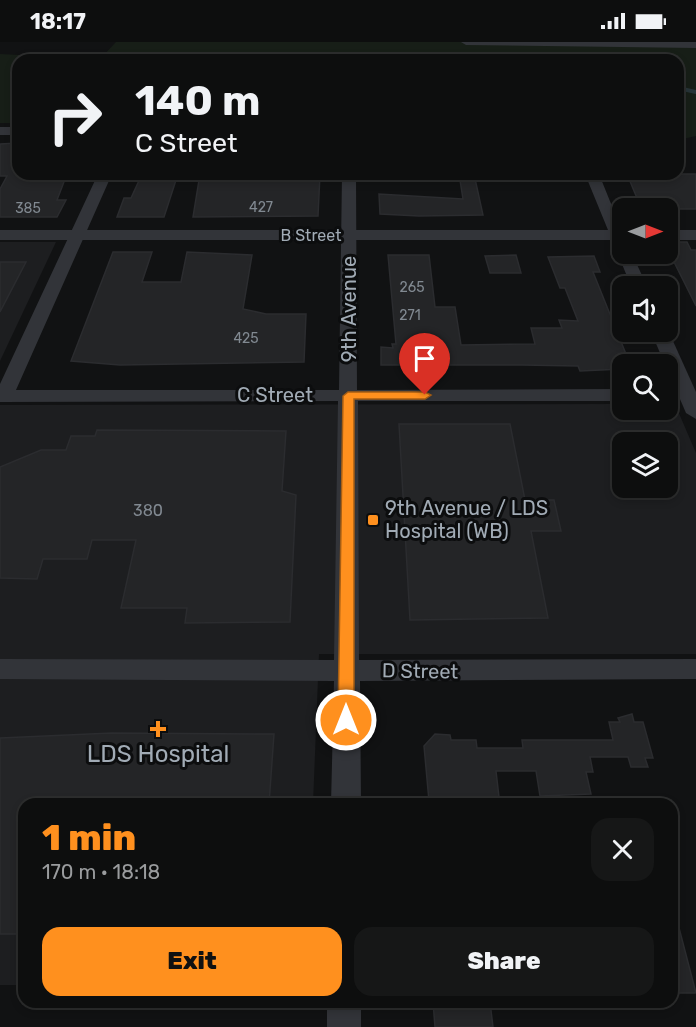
<!DOCTYPE html>
<meta charset="utf-8">
<style>
body{margin:0;font-family:Rubik,sans-serif;background:#161717;color:#f1f3f6;height:100vh;display:flex;flex-direction:column;font-size:22px;white-space:nowrap}
*{box-sizing:border-box;margin:0}
p{font-size:20px;color:#9a9c9e}
.icon{flex:none;width:33px;height:33px;fill:none;stroke:currentColor;stroke-width:2;stroke-linecap:round;stroke-linejoin:round}
.map{position:relative;flex:1;overflow:hidden}
.panel{position:absolute;left:18px;top:756px;width:660px;height:210px;display:flex;flex-direction:column;background:#0d0e0e;border-radius:18px;box-shadow:0 3px 9px #0003,0 0 0 2px #2d2e2e}
.panel>*{flex:none}
.top-card{position:absolute;left:12px;top:12px;width:672px;height:126px;border-radius:18px;box-shadow:0 3px 9px #0003,0 0 0 2px #2d2e2e;background:#0d0e0e;color:#f1f3f6;overflow:hidden}
.needle{width:39px;rotate:90deg}
.fabs{position:absolute;left:612px;top:156px;display:grid;gap:12px}
.fabs a{display:grid;place-items:center;width:66px;height:66px;border-radius:12px;background:#0d0e0e;box-shadow:0 3px 9px #0003,0 0 0 2px #2d2e2e;font-size:30px}
.pin{position:absolute;display:grid;place-items:center;width:51px;height:51px;color:#fff;margin:-62px -26px;border-radius:50% 50% 50% 0;rotate:-45deg;box-shadow:0 0 6px #0007}
.pin .icon{rotate:45deg}
.me{position:absolute;width:66px;margin:-33px;rotate:0deg;stroke-linejoin:round;filter:drop-shadow(0 0 4px #0008)}
.turn{display:flex;align-items:center;gap:21px;height:126px;padding:0 24px;font-size:27px}
.turn .icon{width:78px;height:78px;stroke-width:2.5}
.turn b{display:block;font-size:42px;line-height:51px}
.round{display:grid;place-items:center;flex:none;width:63px;height:63px;border-radius:18px;background:#161717}
.headline{display:flex;align-items:center;justify-content:space-between;height:102px;padding:0 24px}
h1{font-size:36px;font-weight:800;line-height:45px;color:#ff901e}
.primary-button{display:flex;gap:12px;margin-top:auto;padding:12px 24px}
.primary-button a{flex:1;height:69px;border-radius:18px;background:#ff901e;color:#111;font-size:24px;font-weight:800;line-height:69px;text-align:center}
.primary-button a+a{background:#161717;color:#f1f3f6}
.status{display:flex;justify-content:space-between;align-items:center;height:42px;padding:0 30px;background:#0d0e0e;direction:ltr}
.status svg{height:16px;fill:currentColor}
.map>svg:first-child{display:block}
.built{fill:#1d1e20;fill-rule:evenodd}
.green{fill:#171e17}
.lines{fill:none;stroke-linecap:round;stroke-linejoin:round}
.stream{stroke:#273338;stroke-width:4}
.building{fill:#242527;stroke:#2b2c2f;stroke-width:1.5}
.minor{fill:#323439;fill-rule:evenodd}
.tertiary{fill:#323439;fill-rule:evenodd}
.route{fill:#ff901e;stroke:#a65e14;stroke-width:1.5}
.poi-dot{fill:#ff901e;stroke:#0c0d0e;stroke-width:2}
.labels{text-anchor:middle;stroke-width:6;stroke-linejoin:round;paint-order:stroke}
.far-number-label{font-size:14px;fill:#818991}
.far-street-label{font-size:16px;fill:#a1abb5;stroke:#0c0d0e}
.number-label{font-size:16px;fill:#818991}
.street-label{font-size:20px;fill:#a1abb5;stroke:#0c0d0e}
.poi-label{font-size:20px;fill:#a1abb5;stroke:#0c0d0e;text-anchor:start}
.near-poi-label{font-size:24px;fill:#a1abb5;stroke:#0c0d0e}
</style>
<div class="status"><b>18:17</b><svg viewBox="0 0 49 12"><path d="M0 12V9h3v3zM5 12V6h3v6zM10 12V3h3v9zM15 12V0h3v12zM26 1h20v11H26zM47 4h2v5h-2z"/></svg></div>
<div class="map">
<svg width="696" height="985" viewBox="0 0 696 985">
<rect width="100%" height="100%" fill="#111213"/>
<g class="built">
<path d="M0 200H56L0 319Z"/>
<path d="M622 362V368H668V362H675L696 411V612H319L313 762H24V943H0V363ZM622 400H668V446H622Z"/>
</g>
<path class="green" d="M116 0H696V94L678 98V18H18V81H0V12L100 17Z"/>
<g class="lines">
<path class="stream" d="M678 46 696 50"/>
</g>
<g class="building">
<path d="M18 101V132H67L57 158H66L57 175H0V147L7 134H0V102Z"/>
<path d="M142 132H178L164 175H117L124 156H131Z"/>
<path d="M200 132H320L318 174 193 175Z"/>
<path d="M459 132H474L483 173 419 174 380 172 379 152 463 157Z"/>
<path d="M627 132H696V167H669L679 186H668V165H648L645 158 637 156Z"/>
<path d="M668 200H687L691 208H696V264L673 218H668Z"/>
<path d="M113 210H152L142 240H181L187 210 252 213 243 267 266 272H306L304 320 120 323 71 319Z"/>
<path d="M388 213H429L435 265H455L461 303 535 302 531 286H562L559 278 578 279 565 246H560L548 215 594 214 600 230H593L630 322H622V327L580 329 578 324 522 323H381V305L393 306 392 302H396Z"/>
<path d="M516 213 521 231H490L485 214Z"/>
<path d="M0 220H26L0 270Z"/>
<path d="M399 382H510L525 458H554L561 489H531L548 576 410 578Z"/>
<path d="M97 388 286 389 282 449 296 453 290 580 185 581 187 566H121L136 498H92L87 517H43L37 537 0 536V425L41 408H66L71 394H95Z"/>
<path d="M632 672 634 680H643L653 716H645L648 725H631L628 715H590L593 730H586L591 752 540 754 536 729H496L499 755H470V759H429L424 704 435 692 450 693 451 698H476L477 706H523L522 698H613L609 680H620L618 676Z"/>
<path d="M112 691 274 692 269 762H24V892H0V696Z"/>
<path d="M678 882 696 951H672V883Z"/>
<path d="M433 960H490L493 985H435Z"/>
</g>
<g class="lines">
<g class="minor">
<path d="M461 0H696V6L466 3Z"/>
<rect x="0" y="85" width="18" height="8"/>
<path d="M98 132H112L16 348H339L342 132H356L357 348 622 347V359H358L359 618 696 617V637L360 639 361 762H331L334 639 0 637V617L334 618 338 359 0 360V342Z"/>
<path d="M585 132H599L622 189V212H632L647 244H631Z"/>
<path d="M668 288 696 350V377L686 371 651 290Z"/>
<rect x="327" y="960" width="34" height="25"/>
</g>
<g class="tertiary">
<rect x="0" y="188" width="622" height="10"/>
<rect x="668" y="188" width="28" height="10"/>
</g>
</g>
<path class="route" d="M348 350H425L431 353 425 357H354V678L352 682H340L338 678 343 354Z"/>
<g class="poi-dot">
<rect x="367" y="472" width="12" height="12" rx="3"/>
<path d="M155 678h6v6h6v6h-6v6h-6v-6h-6v-6h6z"/>
</g>
<g class="labels">
<g class="far-number-label">
<text x="261" y="170">427</text>
<text x="28" y="171">385</text>
<text x="412" y="250">265</text>
<text x="410" y="278">271</text>
<text x="246" y="301">425</text>
</g>
<g class="far-street-label">
<text x="311" y="199">B Street</text>
</g>
<g class="number-label">
<text x="148" y="474">380</text>
</g>
<g class="street-label">
<text transform="translate(349 267) rotate(-90)" y="7">9th Avenue</text>
<text x="275" y="360">C Street</text>
<text transform="translate(420 629) rotate(1)" y="7">D Street</text>
</g>
<g class="poi-label">
<text x="385" y="473">9th Avenue / LDS<tspan x="385" dy="23">Hospital (WB)</tspan></text>
</g>
<g class="near-poi-label">
<text x="158" y="720">LDS Hospital</text>
</g>
</g>
</svg>
<div class="fabs">
<a><svg class="needle" viewBox="-14 -14 28 28"><path d="M0-13l5 13h-10z" fill="#e53935"/><path d="M0 13l5-13h-10z" fill="#9a9c9e"/></svg></a>
<a><svg class="icon" aria-label="sound" viewBox="0 0 24 24"><path d="M4 9h4l5-4v14l-5-4H4zM17 9q2 3 0 6"/></svg></a>
<a><svg class="icon" aria-label="search" viewBox="0 0 24 24"><circle cx="10" cy="10" r="6"/><path d="M15 15l6 6"/></svg></a>
<a><svg class="icon" aria-label="layers" viewBox="0 0 24 24"><path d="M12 4l9 5-9 5-9-5zM3 14l9 5 9-5"/></svg></a>
</div>
<div class="pin" style="left:425px;top:353px;background:#d93025"><svg class="icon" aria-label="arrive" viewBox="0 0 24 24"><path d="M6 21V4h12l-3 4 3 4H6"/></svg></div>
<svg class="me" style="left:346px;top:678px" viewBox="-20 -20 40 40"><circle r="17" fill="#ff901e" stroke="#fff" stroke-width="3"/><path d="M0-11L8 9 0 5-8 9z" fill="#fff"/></svg>
<div class="top-card">
<div class="turn"><svg class="icon" aria-label="right" viewBox="0 0 24 24"><path d="M7 20v-9h11M14 6l5 5-5 5"/></svg><div><b>140 m</b>C Street</div></div>
</div>
<section class="panel">
<div class="headline"><div><h1>1 min</h1><p>170 m · 18:18</p></div><a class="round"><svg class="icon" aria-label="close" viewBox="0 0 24 24"><path d="M6 6l12 12M18 6L6 18"/></svg></a></div>
<div class="primary-button"><a>Exit</a><a>Share</a></div>
</section>
</div>
